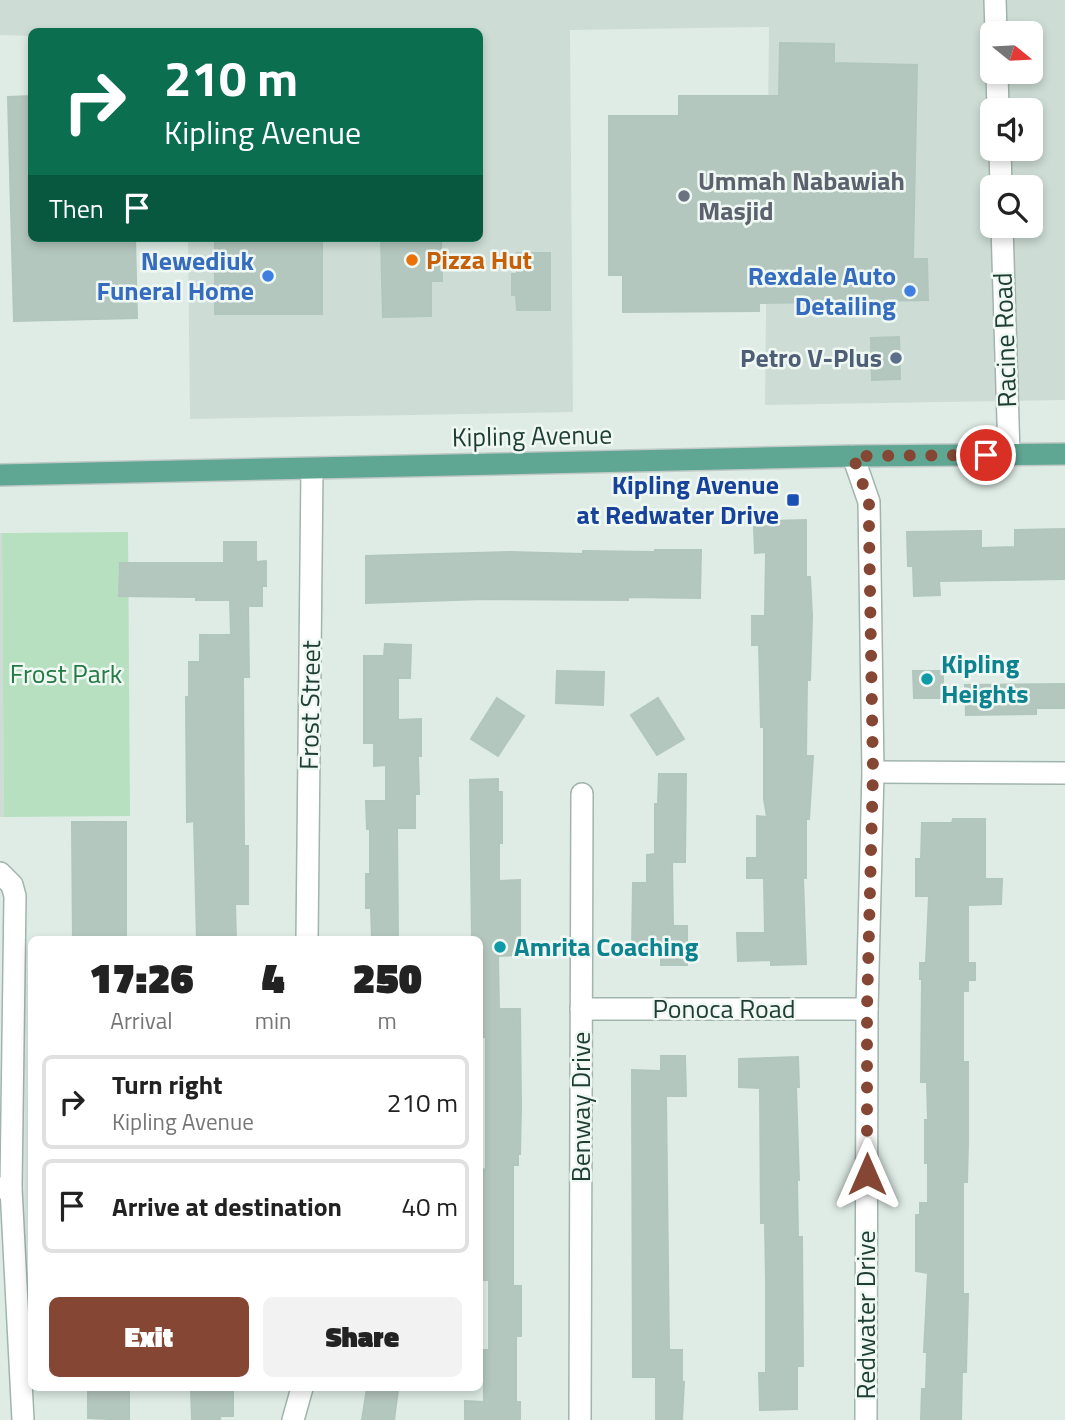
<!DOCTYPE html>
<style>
body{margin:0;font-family:"Titillium Web",sans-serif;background:#f2f2f2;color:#222;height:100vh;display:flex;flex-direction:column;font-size:26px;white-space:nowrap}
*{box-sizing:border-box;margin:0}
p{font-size:23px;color:#767676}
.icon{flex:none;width:38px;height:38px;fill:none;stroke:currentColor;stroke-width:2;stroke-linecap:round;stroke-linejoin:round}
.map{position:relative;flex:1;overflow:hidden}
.side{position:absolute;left:28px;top:936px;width:455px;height:455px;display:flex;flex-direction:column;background:#fff;border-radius:10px;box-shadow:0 4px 10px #0003}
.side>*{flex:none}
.hud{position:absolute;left:28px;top:28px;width:455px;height:214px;border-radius:10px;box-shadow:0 4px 10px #0003;background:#0b6e4f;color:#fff;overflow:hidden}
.needle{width:46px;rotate:108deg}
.tools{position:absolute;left:980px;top:21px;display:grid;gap:14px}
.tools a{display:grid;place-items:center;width:63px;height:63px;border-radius:10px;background:#fff;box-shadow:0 4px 10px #0003;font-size:35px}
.pin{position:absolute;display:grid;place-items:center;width:60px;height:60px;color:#fff;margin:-30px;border:4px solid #fff;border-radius:50%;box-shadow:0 2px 7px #0007}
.me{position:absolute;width:77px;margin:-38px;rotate:0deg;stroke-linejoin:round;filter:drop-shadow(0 0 5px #0008)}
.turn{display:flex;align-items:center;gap:24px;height:147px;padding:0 21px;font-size:32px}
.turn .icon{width:91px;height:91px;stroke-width:2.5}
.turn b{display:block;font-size:49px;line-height:60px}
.then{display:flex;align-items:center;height:66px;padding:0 21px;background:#0003;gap:14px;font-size:26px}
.eta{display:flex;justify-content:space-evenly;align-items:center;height:119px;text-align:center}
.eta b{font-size:42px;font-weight:800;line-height:49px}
.cta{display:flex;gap:14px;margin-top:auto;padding:14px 21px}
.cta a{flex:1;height:80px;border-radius:10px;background:#854734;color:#fff;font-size:28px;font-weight:800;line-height:80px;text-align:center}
.cta a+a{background:#f2f2f2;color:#222}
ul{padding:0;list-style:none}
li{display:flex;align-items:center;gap:21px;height:94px;margin:0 14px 10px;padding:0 7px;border:4px solid #e0e0e0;border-radius:10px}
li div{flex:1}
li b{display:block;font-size:26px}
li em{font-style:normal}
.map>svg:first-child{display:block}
.built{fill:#cddcd5;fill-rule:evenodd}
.green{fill:#b6e0c0}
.building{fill:#b4c7bf;stroke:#b1c6bd;stroke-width:2}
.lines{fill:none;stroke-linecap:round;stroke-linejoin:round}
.minor-casing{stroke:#a1b4ad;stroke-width:24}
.major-casing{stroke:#c0c9c6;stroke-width:24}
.minor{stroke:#fff;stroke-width:21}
.major{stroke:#5fa693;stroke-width:21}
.route{stroke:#854734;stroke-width:12;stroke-dasharray:0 21.6}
.worship-dot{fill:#6b7280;stroke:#f0f8f4;stroke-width:2.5}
.food-dot{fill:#e8710a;stroke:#f0f8f4;stroke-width:2.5}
.shop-dot{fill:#3f7fe0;stroke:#f0f8f4;stroke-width:2.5}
.service-dot{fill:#5c6f8a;stroke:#f0f8f4;stroke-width:2.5}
.transit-dot{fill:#1a4fb4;stroke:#f0f8f4;stroke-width:2.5}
.culture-dot{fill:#0f9aa8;stroke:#f0f8f4;stroke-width:2.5}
.labels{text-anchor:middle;stroke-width:5;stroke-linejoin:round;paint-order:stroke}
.worship-label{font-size:26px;font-weight:bold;fill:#5b616d;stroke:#f0f8f4;text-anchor:start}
.food-label{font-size:26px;font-weight:bold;fill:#c56008;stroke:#f0f8f4;text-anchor:start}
.shop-label{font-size:26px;font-weight:bold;fill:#366cbe;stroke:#f0f8f4;text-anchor:end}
.street-label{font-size:26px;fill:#1e3e35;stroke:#f0f8f4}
.service-label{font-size:26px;font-weight:bold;fill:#4e5e75;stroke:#f0f8f4;text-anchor:end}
.transit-label{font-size:26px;font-weight:bold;fill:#164399;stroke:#f0f8f4;text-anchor:end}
.culture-label{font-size:26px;font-weight:bold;fill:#0d838f;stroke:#f0f8f4;text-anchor:start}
.park-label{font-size:26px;fill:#257944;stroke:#f0f8f4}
</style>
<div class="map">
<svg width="1065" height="1420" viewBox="0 0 1065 1420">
<rect width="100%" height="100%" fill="#dfece6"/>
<g class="built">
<path d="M0 0H1065V400L765 405 769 27 570 30 573 412 190 419 188 238H480V32H32L31 36 0 35ZM992 33H1031V72H992ZM992 110H1031V149H992ZM992 187H1031V226H992Z"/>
<path d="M0 533H2L4 817H0Z"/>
</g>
<path class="green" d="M128 532 130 816 4 817 2 533Z"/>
<g class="building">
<path d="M780 43 834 44V63L917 65 913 259H927L928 300 759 303V311L623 312V275H609V116H679V96H779Z"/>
<path d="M32 96V238H135L137 318 14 321 8 97Z"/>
<rect x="215" y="238" width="107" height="76"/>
<path d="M381 238 441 239 442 281H431V316L383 317Z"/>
<path d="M517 253H550V310H517L516 295H512V274H517Z"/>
<path d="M899 337 900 379 872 380 871 338Z"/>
<path d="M806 520V577H810L812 616 810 680H807L806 756H813L809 819H806V878H803L806 964 771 965V960L738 961 737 933H765L764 878H747V858H757V816L767 817 764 799V727H761L759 645H752V616H765L766 552 755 553 754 527 772 526 771 521Z"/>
<path d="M1065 529V579L939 581 940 595 914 596 913 566H908L907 532 981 531V548L1015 547V530Z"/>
<path d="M224 542H256V562L266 561V586H262V606H248L249 677H243L244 846H248V904H235L236 940H197L194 821 187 822 186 697H189V662H200V635H231L230 600H196V597L119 596 120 563H224Z"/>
<path d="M655 550H701L700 598 628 597V600L484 599 366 603V556L510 552 583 554V551L655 552Z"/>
<path d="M385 644 411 645 410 678H398V720L421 719V756H418L419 794H415V828H397L398 940H372L371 908H366V874H370V829H367L366 801H386V765L374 766V743H364V656H384Z"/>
<path d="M557 671 604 672 603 705 556 703Z"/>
<path d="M913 671H943V698H914Z"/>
<path d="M1065 684V708H1036V714L966 715 965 685Z"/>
<path d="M497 698 524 716 498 756 471 739Z"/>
<path d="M658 698 684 739 657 755 631 715Z"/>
<path d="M659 774H686L685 862H672L673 926H687V965H661V952H632L633 883H647V855L655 854V804H658Z"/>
<path d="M498 779V792H502V843H499V881L520 880V955L498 956 499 1009H520L521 1108 520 1154H518V1165H513V1286H521V1336H516V1402H520V1420H465V1401L484 1402V1350H489V1280H480V1170L486 1169V1037H480V940H472L470 780Z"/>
<path d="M953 819H985V879H1002L1001 904 968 905V963H975V980H968V991H963V1062H968V1141L967 1182H963V1294H968L966 1372H962L961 1420H921L922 1389H926L927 1352H924L928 1273 916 1271V1215H920V1203H928V1163H925V1120H928L927 1082H921L922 979H920V963H926L929 896H916V859H921L922 823H952Z"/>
<path d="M72 822H126V940H73Z"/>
<path d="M661 1056H685L686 1096H666L669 1350H682V1382H684L682 1420H656V1377H633L632 1070 661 1071Z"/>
<path d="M798 1057 799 1087H796L799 1180H797L798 1237H802L803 1366H797V1409L760 1410 759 1373H766V1280L765 1223H761L760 1088 739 1087V1059Z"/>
<path d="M129 1388V1420L88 1418V1389Z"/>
<path d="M191 1388H233V1416H220V1420H192Z"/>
<path d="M367 1388 398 1390 394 1420H362Z"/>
</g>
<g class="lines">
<defs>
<g id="minor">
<path d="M995 0 996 33"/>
<path d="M997 72 998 110"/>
<path d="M1000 149 1001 187"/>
<path d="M1002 226 1009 454"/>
<path d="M853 456 869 502 873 772 867 1009 866 1420"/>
<path d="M873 772 1065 773"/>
<path d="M0 873 12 885 15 896 11 1188"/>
<path d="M307 940 312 469"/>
<path d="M581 1009H867"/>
<path d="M0 1188H11L23 1420"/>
<path d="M293 1420 302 1388"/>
<path d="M580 1420 582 794"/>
</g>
<path id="major" d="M0 475 853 456 1065 454"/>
</defs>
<use href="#minor" class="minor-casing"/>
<use href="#major" class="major-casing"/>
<use href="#minor" class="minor"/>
<use href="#major" class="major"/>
</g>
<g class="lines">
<path class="route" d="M867 1174V1009L873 772 869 529V502L853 456 986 455"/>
</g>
<circle class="worship-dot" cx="684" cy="196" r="7"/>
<circle class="food-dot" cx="412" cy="260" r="7"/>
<g class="shop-dot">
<circle cx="268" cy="276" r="7"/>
<circle cx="910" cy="291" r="7"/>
</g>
<circle class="service-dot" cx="896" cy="358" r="7"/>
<rect class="transit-dot" x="786" y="493" width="14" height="14" rx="3.5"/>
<g class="culture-dot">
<circle cx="927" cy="679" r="7"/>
<circle cx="500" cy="947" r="7"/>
</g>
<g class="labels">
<g class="worship-label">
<text x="698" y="190">Ummah Nabawiah<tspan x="698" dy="30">Masjid</tspan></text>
</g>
<g class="food-label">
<text x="426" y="269">Pizza Hut</text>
</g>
<g class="shop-label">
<text x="254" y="270">Newediuk<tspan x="254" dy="30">Funeral Home</tspan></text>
<text x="896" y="285">Rexdale Auto<tspan x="896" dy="30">Detailing</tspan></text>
</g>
<g class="street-label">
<text transform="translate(1005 340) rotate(-92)" y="9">Racine Road</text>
<text transform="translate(532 436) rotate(-1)" y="9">Kipling Avenue</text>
<text transform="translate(310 705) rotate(-89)" y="9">Frost Street</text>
<text x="724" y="1018">Ponoca Road</text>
<text transform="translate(581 1107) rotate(-90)" y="9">Benway Drive</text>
<text transform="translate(866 1315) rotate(-90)" y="9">Redwater Drive</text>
</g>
<g class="service-label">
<text x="882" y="367">Petro V-Plus</text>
</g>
<g class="transit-label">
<text x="779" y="494">Kipling Avenue<tspan x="779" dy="30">at Redwater Drive</tspan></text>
</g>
<g class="culture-label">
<text x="941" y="673">Kipling<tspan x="941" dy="30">Heights</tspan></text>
<text x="514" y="956">Amrita Coaching</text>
</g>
<g class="park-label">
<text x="66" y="683">Frost Park</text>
</g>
</g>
</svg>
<div class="tools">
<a><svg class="needle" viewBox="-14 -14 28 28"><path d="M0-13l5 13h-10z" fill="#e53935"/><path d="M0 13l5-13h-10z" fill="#767676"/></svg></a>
<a><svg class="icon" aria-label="sound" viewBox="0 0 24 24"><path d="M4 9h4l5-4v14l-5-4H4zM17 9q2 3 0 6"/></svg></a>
<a><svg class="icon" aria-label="search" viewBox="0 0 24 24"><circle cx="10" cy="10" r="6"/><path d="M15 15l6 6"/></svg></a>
</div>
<div class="pin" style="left:986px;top:455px;background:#d93025"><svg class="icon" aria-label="arrive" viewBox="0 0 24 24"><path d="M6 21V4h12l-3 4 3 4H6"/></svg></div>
<svg class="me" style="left:867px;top:1174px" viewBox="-20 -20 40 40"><path d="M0-17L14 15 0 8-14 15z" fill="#854734" stroke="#fff" stroke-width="4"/></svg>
<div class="hud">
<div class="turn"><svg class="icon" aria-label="right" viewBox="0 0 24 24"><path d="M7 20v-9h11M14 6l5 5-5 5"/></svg><div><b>210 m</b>Kipling Avenue</div></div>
<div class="then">Then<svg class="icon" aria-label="arrive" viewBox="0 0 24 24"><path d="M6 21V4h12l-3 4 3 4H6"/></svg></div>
</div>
<section class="side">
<div class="eta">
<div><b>17:26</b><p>Arrival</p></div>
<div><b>4</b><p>min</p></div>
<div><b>250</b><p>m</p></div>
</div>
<ul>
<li><svg class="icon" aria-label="right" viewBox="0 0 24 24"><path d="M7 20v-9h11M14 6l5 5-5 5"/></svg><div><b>Turn right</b><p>Kipling Avenue</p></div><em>210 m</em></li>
<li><svg class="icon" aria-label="arrive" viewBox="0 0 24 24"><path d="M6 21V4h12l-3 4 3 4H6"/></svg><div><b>Arrive at destination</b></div><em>40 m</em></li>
</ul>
<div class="cta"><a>Exit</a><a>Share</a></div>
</section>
</div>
